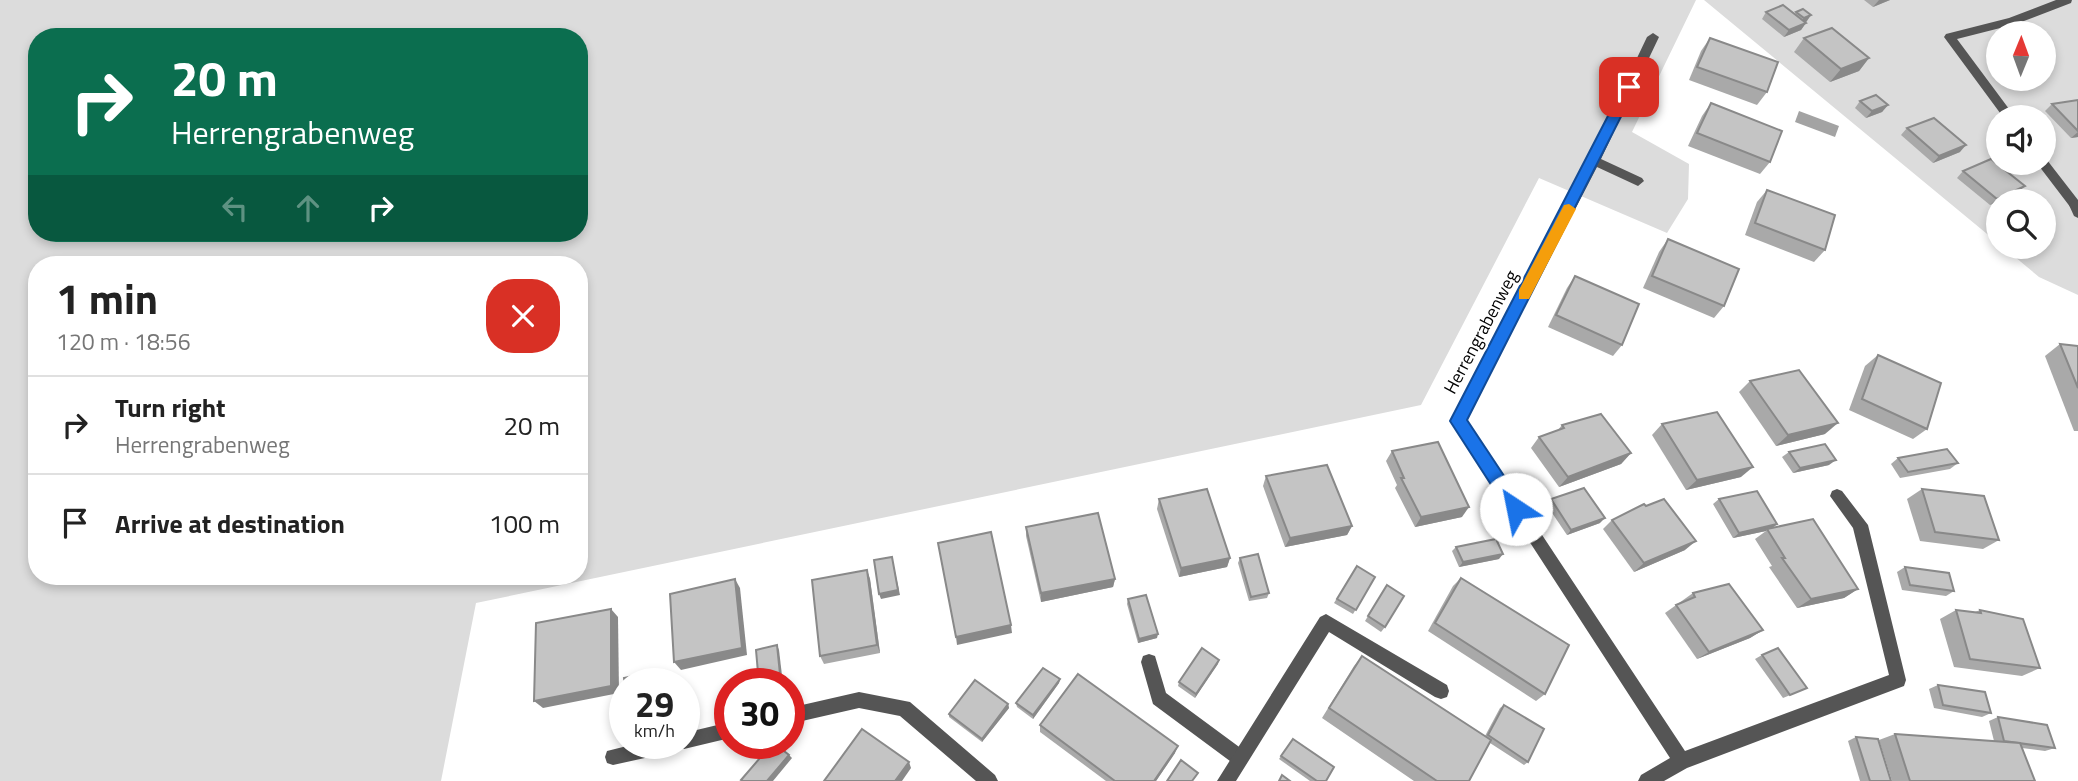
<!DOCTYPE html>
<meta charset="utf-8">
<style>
body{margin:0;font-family:"Titillium Web",sans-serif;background:#f2f2f2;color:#222;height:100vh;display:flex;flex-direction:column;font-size:26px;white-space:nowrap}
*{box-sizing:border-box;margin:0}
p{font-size:23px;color:#767676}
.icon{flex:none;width:38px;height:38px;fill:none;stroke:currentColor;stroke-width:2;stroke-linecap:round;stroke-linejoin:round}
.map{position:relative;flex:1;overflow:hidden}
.side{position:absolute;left:28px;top:256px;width:560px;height:329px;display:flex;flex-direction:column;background:#fff;border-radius:28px;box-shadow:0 4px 10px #0003}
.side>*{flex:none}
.banner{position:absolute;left:28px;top:28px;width:560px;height:214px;border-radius:28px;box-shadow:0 4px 10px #0003;background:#0b6e4f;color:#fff;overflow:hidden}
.needle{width:46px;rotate:1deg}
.controls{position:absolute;left:1986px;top:21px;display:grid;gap:14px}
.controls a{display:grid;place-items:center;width:70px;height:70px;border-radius:50%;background:#fff;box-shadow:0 4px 10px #0003;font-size:35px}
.speed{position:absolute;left:609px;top:668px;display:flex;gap:14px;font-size:35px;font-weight:700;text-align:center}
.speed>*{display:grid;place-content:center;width:91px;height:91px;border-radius:50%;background:#fff;box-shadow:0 4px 10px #0003;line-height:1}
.speed small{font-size:18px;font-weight:400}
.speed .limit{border:10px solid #d22;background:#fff;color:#111}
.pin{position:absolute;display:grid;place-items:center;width:60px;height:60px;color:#fff;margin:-30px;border-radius:14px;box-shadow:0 4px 10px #0006}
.me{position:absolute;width:77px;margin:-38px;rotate:326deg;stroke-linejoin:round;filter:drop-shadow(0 0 5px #0008)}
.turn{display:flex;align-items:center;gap:24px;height:147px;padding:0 28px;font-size:32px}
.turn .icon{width:91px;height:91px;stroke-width:2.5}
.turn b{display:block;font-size:49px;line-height:60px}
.lanes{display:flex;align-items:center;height:66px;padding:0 28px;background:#0003;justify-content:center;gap:35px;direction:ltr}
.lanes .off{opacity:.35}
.round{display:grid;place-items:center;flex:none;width:74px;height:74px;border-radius:28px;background:#f2f2f2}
.summary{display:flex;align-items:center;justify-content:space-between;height:119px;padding:0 28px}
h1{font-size:42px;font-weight:700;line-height:52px}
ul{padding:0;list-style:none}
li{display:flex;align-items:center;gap:21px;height:98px;padding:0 28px;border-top:2px solid #e0e0e0}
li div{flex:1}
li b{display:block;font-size:26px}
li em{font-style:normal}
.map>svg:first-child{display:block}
.green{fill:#dcdcdc;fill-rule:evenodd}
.water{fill:#a3a3a3}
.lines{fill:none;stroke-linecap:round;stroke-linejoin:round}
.lane{fill:#555;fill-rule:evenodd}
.street{fill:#555;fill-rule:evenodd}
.wall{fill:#a9a9a9}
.shaded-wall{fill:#898989}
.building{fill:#c4c4c4;stroke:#898989;stroke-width:2}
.route{fill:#1a73e8;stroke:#114b97;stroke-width:2}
.slow{fill:#f59e0b}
.labels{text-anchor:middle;stroke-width:5;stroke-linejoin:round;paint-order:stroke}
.street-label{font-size:18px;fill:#000;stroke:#fff}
</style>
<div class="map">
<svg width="2078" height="781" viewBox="0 0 2078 781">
<rect width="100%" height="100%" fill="#fff"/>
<g class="green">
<path d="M0 0H1696L1632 132 1689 164 1688 199 1667 233 1539 178 1421 405 476 603 441 781H0ZM37 37H579V233H37ZM37 264H579V576H37Z"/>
<path d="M1704 0H2078V295L2039 277 2003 247H2044V201H1998V243ZM1998 33H2044V79H1998ZM1998 117H2044V163H1998Z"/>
</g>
<path class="water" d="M1799 111 1839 126 1835 137 1795 122Z"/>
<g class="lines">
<g class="lane">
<path d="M2056 0H2072L2071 3 2016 24 1957 39 2015 117H2003L1944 37 1946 34 2009 18Z"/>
<path d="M2044 159 2047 160 2078 200V209L2071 208 2039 166 2037 163H2044Z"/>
<path d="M1149 654 1155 656 1166 693 1246 752 1248 758 1246 764 1240 766 1234 764 1153 704 1141 662 1143 656Z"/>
</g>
<g class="street">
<path d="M1653 33 1659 37 1601 159 1642 178 1644 181 1638 186 1597 167 1466 420 1685 751 1889 675 1853 528 1830 496 1832 491 1837 489 1842 491 1868 525 1906 680 1904 686 1687 768 1664 781H1638L1641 775 1670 758 1451 421 1588 161 1647 37Z"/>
<path d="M2075 200 2078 201V218L2074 216 2069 205Z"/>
<path d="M1326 614 1447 685 1449 691 1447 697 1441 699 1435 697 1329 632 1236 781H1217L1320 617Z"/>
<path d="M859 692 910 702 995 775 998 781H976L900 716 859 708 789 724V708Z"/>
<path d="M730 722V738L684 749 679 747 672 752 613 765 607 763 605 757 607 751 635 744H684V733Z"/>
</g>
</g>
<g class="wall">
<path d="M1864 0H1890L1873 7Z"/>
<path d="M1766 12 1795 14 1796 12 1811 15 1801 30 1784 37 1762 19Z"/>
<path d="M1710 38 1767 92 1757 105 1689 80 1701 51Z"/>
<path d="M1804 38 1869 58 1859 71 1830 82 1794 52Z"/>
<path d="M2078 100V137L2071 138 2045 111 2052 104Z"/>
<path d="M1860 101 1888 105 1882 112 1866 118 1855 108Z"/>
<path d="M1711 103 1770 162 1760 174 1688 146 1702 116Z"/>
<path d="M1907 128 1960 152 1933 163 1901 135Z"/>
<path d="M1963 171 2018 192 1990 205 1957 178Z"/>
<path d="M1767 190 1825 250 1814 262 1745 235 1757 202Z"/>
<path d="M1668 239 1724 306 1714 318 1643 288 1659 252Z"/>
<path d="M1575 276 1622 345 1613 356 1548 327 1567 288Z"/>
<path d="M2060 344 2078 346V431H2074L2045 356Z"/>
<path d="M1878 355 1927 429 1913 439 1849 410 1865 366Z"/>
<path d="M1750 381 1825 434 1776 446 1739 392Z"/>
<path d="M1662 424 1741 477 1686 490 1652 435Z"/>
<path d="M1562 425 1631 453 1621 464 1559 487 1531 448 1539 437 1558 430Z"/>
<path d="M1392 451 1462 517 1415 527 1395 488 1397 485 1386 461Z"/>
<path d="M1789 452 1829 465 1793 473 1782 457Z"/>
<path d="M1898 458 1958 463 1950 469 1900 478 1891 464Z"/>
<path d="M1266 476 1352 526 1347 535 1285 547 1263 486Z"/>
<path d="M1922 489 1999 540 1983 549 1920 541 1907 499Z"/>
<path d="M1159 499 1230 558 1227 567 1179 577 1157 509Z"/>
<path d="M1551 499 1600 523 1567 535 1546 504Z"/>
<path d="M1719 499 1777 524 1773 528 1858 589 1844 598 1797 608 1769 567 1772 566 1755 539 1766 531 1733 538 1713 504Z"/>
<path d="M1646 506 1685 550 1634 572 1603 529 1612 520Z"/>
<path d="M1026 527 1115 579 1113 587 1041 602 1026 536Z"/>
<path d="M1456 547 1499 559 1459 567 1452 551Z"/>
<path d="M1240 558 1269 593 1267 598 1249 601 1238 563Z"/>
<path d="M1357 566 1375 577 1353 614 1334 603Z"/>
<path d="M1905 567 1954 591 1946 596 1902 590 1897 572Z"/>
<path d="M867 570 870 579 880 653 824 664 820 656Z"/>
<path d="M1461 578 1545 694 1536 701 1428 631 1453 586Z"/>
<path d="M1387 585 1385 627 1381 632 1365 621Z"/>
<path d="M1693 593 1763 630 1750 638 1697 659 1665 613Z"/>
<path d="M1128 599 1157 638 1138 643 1127 604Z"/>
<path d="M1956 610 1975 612 1980 610 2040 668 2022 676 1954 667 1940 619Z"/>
<path d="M1762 655 1800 691 1783 698 1755 659Z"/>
<path d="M1362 656 1485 736 1500 708 1504 705 1528 762 1524 765 1490 743 1469 781H1414L1322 718 1354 666Z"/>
<path d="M1219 660 1195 698 1178 686 1179 682Z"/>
<path d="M1060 679 1059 683 1033 719 1017 707 1016 703Z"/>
<path d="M1938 685 1991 713 1982 717 1934 708 1929 689Z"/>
<path d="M1008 704 1009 708 982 742 949 717V714Z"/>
<path d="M1998 717 2055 748 2045 751 2022 748 2035 781H1892L1879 740 1895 734 1994 741 1989 721Z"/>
<path d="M1040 725 1175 753 1156 781H1106L1040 732Z"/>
<path d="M1856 737 1891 781H1860L1848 741Z"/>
<path d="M1293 739 1326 781H1310L1279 759Z"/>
</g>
<g class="shaded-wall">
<path d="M1879 0H1890L1873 7Z"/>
<path d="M1811 15 1806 22 1799 25 1804 18Z"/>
<path d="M1806 23 1801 30 1784 37 1789 30Z"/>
<path d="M1869 58 1859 71 1830 82 1841 69Z"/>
<path d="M1888 105 1882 112 1866 118 1872 111Z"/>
<path d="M2078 132V137L2071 138Z"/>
<path d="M1966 145 1960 152 1933 163 1939 156Z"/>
<path d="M2025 186 2018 192 1990 205 1997 199Z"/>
<path d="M1838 423 1825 434 1776 446 1788 435Z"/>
<path d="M1631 453 1621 464 1559 487 1568 477Z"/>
<path d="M1836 460 1829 465 1793 473 1800 468Z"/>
<path d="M1753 467 1741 477 1686 490 1697 480Z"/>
<path d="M1469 507 1462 517 1415 527 1421 517Z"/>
<path d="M1605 518 1600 523 1567 535 1571 530Z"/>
<path d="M1777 524 1771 529H1767L1766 531 1733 538 1739 533Z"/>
<path d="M1352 526 1347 535 1285 547 1290 538Z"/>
<path d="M1696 541 1685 550 1634 572 1644 563Z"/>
<path d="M1503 554 1499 559 1459 567 1463 562Z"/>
<path d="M1230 558 1227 567 1179 577 1181 568Z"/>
<path d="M893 562 900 595 881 599 879 594Z"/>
<path d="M867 570 870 579 880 653 877 645Z"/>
<path d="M735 579 740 588 747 655 681 670 674 662Z"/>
<path d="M1115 579 1113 587 1041 602V593Z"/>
<path d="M1858 589 1844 598 1797 608 1811 599Z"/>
<path d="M611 609 618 617 619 693 543 708 534 701Z"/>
<path d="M1011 625 1012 633 957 645 956 637Z"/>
<path d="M1763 630 1750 638 1697 659 1709 652Z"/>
<path d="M1158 634 1157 638 1138 643 1139 639Z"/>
<path d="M777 645 779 650 783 684H781Z"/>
<path d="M1219 660 1218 664 1195 698 1196 694Z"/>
<path d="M646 673 650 677V684H647Z"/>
<path d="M1060 679 1059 683 1033 719V715Z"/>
<path d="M1008 704 1009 708 982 742V739Z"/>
<path d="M1178 746 1175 753 1156 781H1154Z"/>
<path d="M789 755 792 758 773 781H767Z"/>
<path d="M909 762 911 768 902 781H895Z"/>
</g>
<g class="building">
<path d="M1783 5 1806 23 1789 30 1766 12Z"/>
<path d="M1803 9 1811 15 1804 18 1796 12Z"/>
<path d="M1832 28 1869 58 1841 69 1804 38Z"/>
<path d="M1710 38 1778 62 1767 92 1697 67Z"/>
<path d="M1876 95 1888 105 1872 111 1860 101Z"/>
<path d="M2078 100V131L2052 104Z"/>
<path d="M1711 103 1782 131 1770 162 1697 133Z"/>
<path d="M1934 118 1966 145 1939 156 1907 128Z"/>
<path d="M1991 159 2025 186 1997 199 1963 171Z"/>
<path d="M1767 190 1835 215 1825 250 1755 223Z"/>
<path d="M1668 239 1739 269 1724 306 1652 276Z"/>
<path d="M1575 276 1639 304 1622 345 1556 315Z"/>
<path d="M2060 344 2078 346V388Z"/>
<path d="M1878 355 1941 383 1927 429 1862 399Z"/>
<path d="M1799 370 1838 423 1788 435 1750 381Z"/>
<path d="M1717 412 1753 467 1697 480 1662 424Z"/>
<path d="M1601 414 1631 453 1568 477 1539 437 1564 428 1562 425Z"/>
<path d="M1438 442 1469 507 1421 517 1401 478H1404L1392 451Z"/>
<path d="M1825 444 1836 460 1800 468 1789 452Z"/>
<path d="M1947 449 1958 463 1908 472 1898 458Z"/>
<path d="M1327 465 1352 526 1290 538 1266 476Z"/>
<path d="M1584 488 1605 518 1571 530 1551 499Z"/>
<path d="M1207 489 1230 558 1181 568 1159 499Z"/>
<path d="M1922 489 1984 496 1999 540 1935 532Z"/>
<path d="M1757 491 1777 524 1739 533 1719 499Z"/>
<path d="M1664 499 1696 541 1644 563 1612 520 1644 504 1646 506Z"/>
<path d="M1098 513 1115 579 1041 593 1026 527Z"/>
<path d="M1813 519 1858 589 1811 599 1782 558H1785L1767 529Z"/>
<path d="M991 532 1011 625 956 637 938 543Z"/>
<path d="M1496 539 1503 554 1463 562 1456 547Z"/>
<path d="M1258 554 1269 593 1251 597 1240 558Z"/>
<path d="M892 557 898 590 879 594 874 560Z"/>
<path d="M1357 566 1375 577 1356 610 1337 599Z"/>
<path d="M1905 567 1949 573 1954 591 1910 585Z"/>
<path d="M867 570 877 645 820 656 812 580Z"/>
<path d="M1461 578 1569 645 1545 694 1435 623Z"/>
<path d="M735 579 742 648 674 662 670 594Z"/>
<path d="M1729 584 1763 630 1709 652 1676 605 1695 597 1693 593Z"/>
<path d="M1387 585 1404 596 1385 627 1368 616Z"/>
<path d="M1146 595 1158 634 1139 639 1128 599Z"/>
<path d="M611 609V686L534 701 536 623Z"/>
<path d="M1956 610 1981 613 1980 610 2023 619 2040 668 1970 659Z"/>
<path d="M777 645 781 684H759L756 650Z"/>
<path d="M1202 648 1219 660 1196 694 1179 682Z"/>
<path d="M1778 648 1807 688 1790 695 1762 655Z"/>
<path d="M1362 656 1491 740 1469 781H1437L1329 708Z"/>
<path d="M1043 668 1060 679 1033 715 1016 703Z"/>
<path d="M646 673 647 684H625V686L624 678Z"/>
<path d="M1078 674 1178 746 1154 781H1115L1040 725Z"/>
<path d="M975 680 1008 704 982 739 949 714Z"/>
<path d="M1938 685 1985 692 1991 713 1943 705Z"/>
<path d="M1504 705 1544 729 1528 762 1488 735Z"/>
<path d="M1998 717 2047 725 2055 748 2004 741Z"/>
<path d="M862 729 909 762 895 781H824Z"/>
<path d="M1895 734 2020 743 2035 781H1910Z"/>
<path d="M1856 737 1878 739 1891 781H1870Z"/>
<path d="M1293 739 1334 767 1326 781H1317L1281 756Z"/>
<path d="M772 744H775L789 755 767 781H743L741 780Z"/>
<path d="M1181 760 1198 773 1192 781H1167Z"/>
<path d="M1282 775 1290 781H1279Z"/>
</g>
<path class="route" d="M1629 82 1636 87 1467 420 1522 503 1525 509 1516 516 1510 514 1450 421 1623 87Z"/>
<path class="slow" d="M1569 204 1576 209 1529 299H1519V290L1564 205Z"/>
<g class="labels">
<g class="street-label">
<text transform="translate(1481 332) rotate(-62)" y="6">Herrengrabenweg</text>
</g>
</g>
</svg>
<div class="controls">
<a><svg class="needle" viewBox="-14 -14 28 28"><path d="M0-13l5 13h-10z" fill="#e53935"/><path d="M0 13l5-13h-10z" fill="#767676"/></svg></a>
<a><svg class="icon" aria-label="sound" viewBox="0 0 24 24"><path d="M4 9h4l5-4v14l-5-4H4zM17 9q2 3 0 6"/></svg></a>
<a><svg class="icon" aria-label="search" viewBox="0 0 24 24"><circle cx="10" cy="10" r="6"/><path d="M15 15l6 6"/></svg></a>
</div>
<div class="speed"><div>29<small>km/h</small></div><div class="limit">30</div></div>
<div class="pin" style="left:1629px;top:87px;background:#d93025"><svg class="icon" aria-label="arrive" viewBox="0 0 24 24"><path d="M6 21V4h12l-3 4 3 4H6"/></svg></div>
<svg class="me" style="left:1516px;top:509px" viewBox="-20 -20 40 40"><circle r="19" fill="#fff"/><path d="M0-13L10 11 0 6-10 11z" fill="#1a73e8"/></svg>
<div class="banner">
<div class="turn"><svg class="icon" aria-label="right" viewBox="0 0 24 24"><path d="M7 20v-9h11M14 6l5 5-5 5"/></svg><div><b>20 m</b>Herrengrabenweg</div></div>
<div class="lanes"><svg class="icon off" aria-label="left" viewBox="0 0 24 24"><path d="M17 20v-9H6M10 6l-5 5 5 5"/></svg><svg class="icon off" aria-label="ahead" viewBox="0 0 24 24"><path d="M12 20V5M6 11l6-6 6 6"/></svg><svg class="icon" aria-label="right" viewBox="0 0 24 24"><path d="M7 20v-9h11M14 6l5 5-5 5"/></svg></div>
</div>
<section class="side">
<div class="summary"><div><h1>1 min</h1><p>120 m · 18:56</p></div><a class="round" style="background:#d93025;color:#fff"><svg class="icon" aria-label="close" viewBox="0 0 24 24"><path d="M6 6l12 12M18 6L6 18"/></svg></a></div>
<ul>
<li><svg class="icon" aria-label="right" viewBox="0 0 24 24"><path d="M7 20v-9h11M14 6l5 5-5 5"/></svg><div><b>Turn right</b><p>Herrengrabenweg</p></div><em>20 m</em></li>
<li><svg class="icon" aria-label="arrive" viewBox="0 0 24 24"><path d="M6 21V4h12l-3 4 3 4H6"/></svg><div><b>Arrive at destination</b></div><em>100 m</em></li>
</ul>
</section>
</div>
